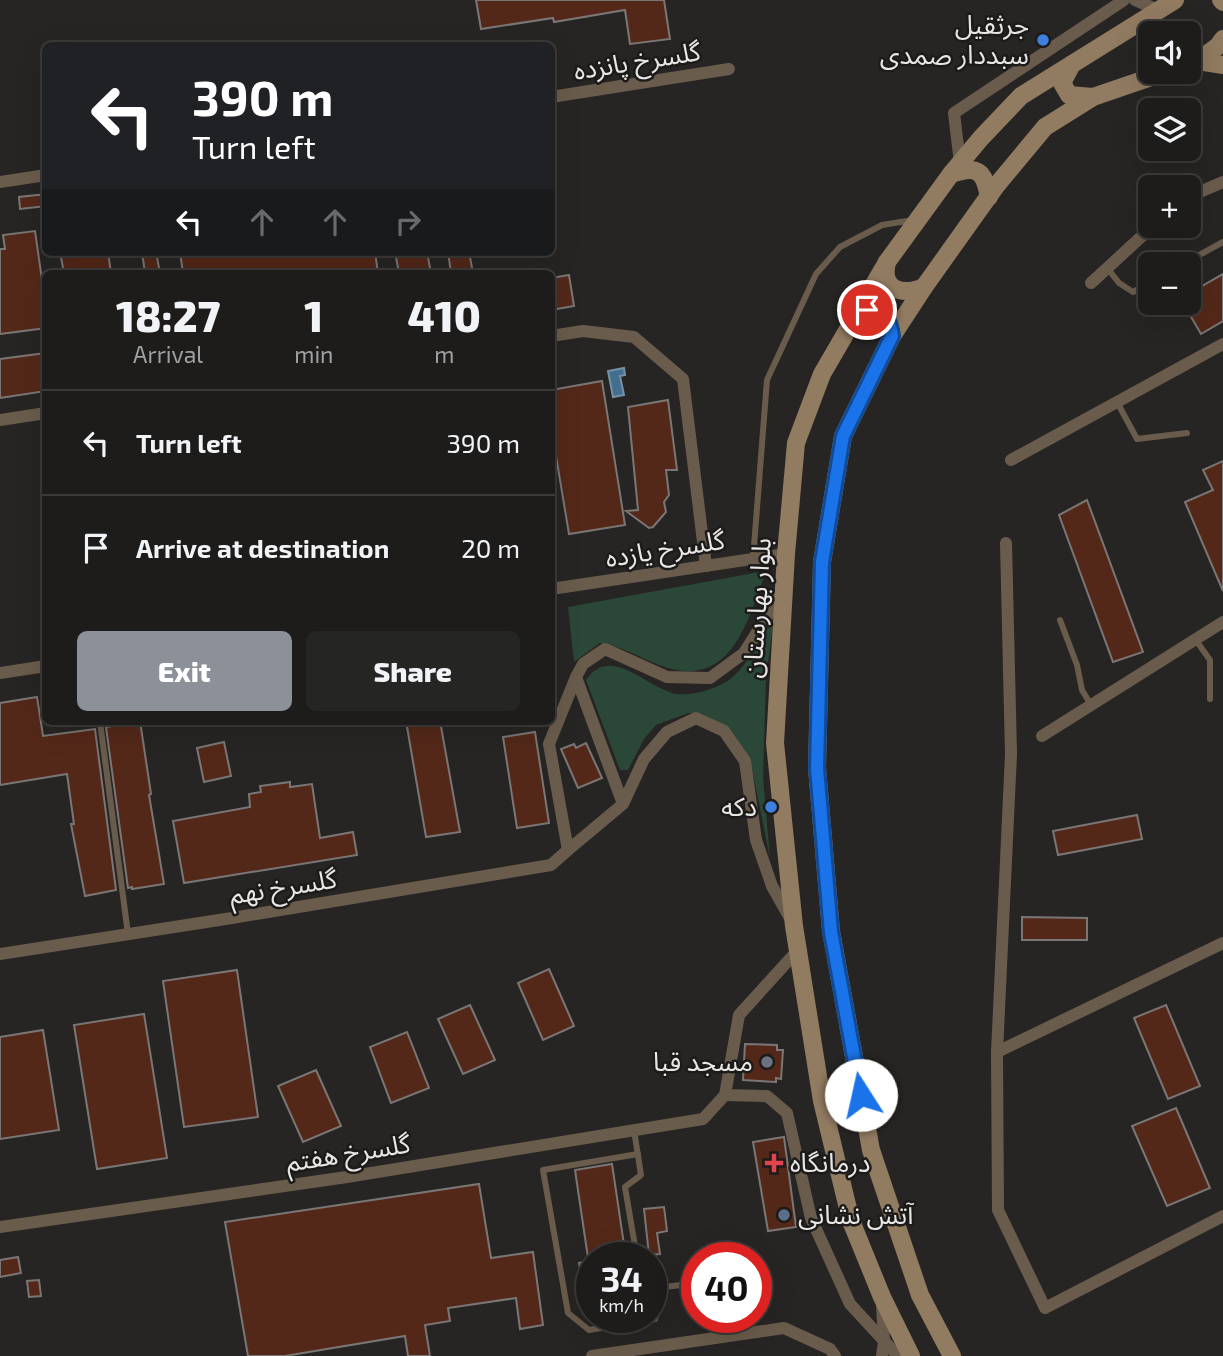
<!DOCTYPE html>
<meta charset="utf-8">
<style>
body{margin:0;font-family:"Exo 2","Noto Sans Arabic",sans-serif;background:#252523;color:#f1f3f6;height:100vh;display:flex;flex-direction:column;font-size:26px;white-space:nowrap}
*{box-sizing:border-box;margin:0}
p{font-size:23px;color:#a0a1a2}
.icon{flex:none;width:38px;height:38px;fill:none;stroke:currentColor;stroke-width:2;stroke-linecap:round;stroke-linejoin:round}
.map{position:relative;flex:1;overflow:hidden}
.sheet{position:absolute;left:42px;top:270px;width:513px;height:455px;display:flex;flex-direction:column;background:#1d1c1a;border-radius:10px;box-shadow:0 7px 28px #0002,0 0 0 2px #3b3a39}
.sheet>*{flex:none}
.guide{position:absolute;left:42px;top:42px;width:513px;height:214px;border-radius:10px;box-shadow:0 7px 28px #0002,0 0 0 2px #3b3a39;background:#202124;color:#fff;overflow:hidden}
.controls{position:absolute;left:1138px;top:21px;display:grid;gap:14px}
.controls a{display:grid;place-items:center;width:63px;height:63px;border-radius:10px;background:#1d1c1a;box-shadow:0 7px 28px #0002,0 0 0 2px #3b3a39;font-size:35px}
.speed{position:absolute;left:576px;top:1242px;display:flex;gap:14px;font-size:35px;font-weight:700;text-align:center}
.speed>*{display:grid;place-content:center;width:91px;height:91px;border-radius:50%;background:#1d1c1a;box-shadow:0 7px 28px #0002,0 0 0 2px #3b3a39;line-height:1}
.speed small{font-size:18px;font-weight:400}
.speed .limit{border:10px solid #d22;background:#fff;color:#111}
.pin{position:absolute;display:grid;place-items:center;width:60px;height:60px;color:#fff;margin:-30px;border:4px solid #fff;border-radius:50%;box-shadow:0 2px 7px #0007}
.me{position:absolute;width:77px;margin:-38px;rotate:350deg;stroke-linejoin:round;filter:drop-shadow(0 0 5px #0008)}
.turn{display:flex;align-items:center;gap:24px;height:147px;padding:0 35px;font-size:32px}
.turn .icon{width:91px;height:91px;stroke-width:2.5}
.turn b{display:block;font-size:49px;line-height:60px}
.lanes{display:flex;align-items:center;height:66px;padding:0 35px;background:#0003;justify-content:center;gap:35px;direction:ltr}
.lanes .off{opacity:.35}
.eta{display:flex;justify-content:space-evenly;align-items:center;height:119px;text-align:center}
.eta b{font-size:42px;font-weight:800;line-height:49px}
.action{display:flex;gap:14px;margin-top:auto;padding:14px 35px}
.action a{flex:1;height:80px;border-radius:10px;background:#8c9099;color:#fff;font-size:28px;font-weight:800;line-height:80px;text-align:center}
.action a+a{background:#252523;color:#f1f3f6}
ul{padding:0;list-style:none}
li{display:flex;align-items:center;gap:21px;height:105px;padding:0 35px;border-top:2px solid #3b3a39}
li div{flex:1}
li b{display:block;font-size:26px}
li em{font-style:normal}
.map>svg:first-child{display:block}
.green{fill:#2b4738}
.water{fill:#436e8d;stroke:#7592a8;stroke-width:2}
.building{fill:#532819;stroke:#7a7675;stroke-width:2}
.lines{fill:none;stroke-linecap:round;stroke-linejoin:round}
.lane{stroke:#6a5c4c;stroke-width:6}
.street{stroke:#6a5c4c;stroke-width:12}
.secondary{stroke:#917b61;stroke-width:18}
.route-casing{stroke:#114b97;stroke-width:18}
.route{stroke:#1a73e8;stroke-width:12}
.shop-dot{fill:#3f7fe0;stroke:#1d1b19;stroke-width:2.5}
.worship-dot{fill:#6b7280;stroke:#1d1b19;stroke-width:2.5}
.health-dot{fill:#e0444e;stroke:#1d1b19;stroke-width:2.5}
.service-dot{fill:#5c6f8a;stroke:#1d1b19;stroke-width:2.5}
.labels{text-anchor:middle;stroke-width:5;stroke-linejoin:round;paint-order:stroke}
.poi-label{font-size:26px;fill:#e9e7e6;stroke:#1d1b19;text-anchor:end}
.street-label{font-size:26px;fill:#e9e7e6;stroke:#1d1b19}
</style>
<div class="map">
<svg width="1223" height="1356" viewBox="0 0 1223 1356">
<rect width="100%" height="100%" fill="#272523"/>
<g class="green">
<path d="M766 571C749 616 734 684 672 669 647 663 627 647 600 643L574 662 568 607Z"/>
<path d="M774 618 766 677 763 778 770 858 750 759 730 729 701 713H688L656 725 644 739 628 770H620L586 680C611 643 647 689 677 694 693 696 716 689 729 680 748 666 761 637 774 618Z"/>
</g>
<path class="water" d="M624 368 625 375 620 376 624 395 613 397 608 371Z"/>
<g class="building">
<path d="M476 0H664L670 39 630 44 625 10 554 22 553 18 481 29Z"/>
<path d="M37 195H46V206L20 209 19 197Z"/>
<path d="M35 231 46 308V328L0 334V249H5L3 235Z"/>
<path d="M60 252H108L111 273H64Z"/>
<path d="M142 252H156L160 273H145Z"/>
<path d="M180 252H375L378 273H183Z"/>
<path d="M395 252H427L431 273H399Z"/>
<path d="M448 252H469L473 273H451Z"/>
<path d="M1223 274V321L1201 334 1183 303H1188V294Z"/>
<path d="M569 275 574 306 551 310V278Z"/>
<path d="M46 353V391L0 398V359Z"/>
<path d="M602 381 625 525 569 534 551 426V390Z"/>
<path d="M668 400 677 470H666L669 495 664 502 666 512 653 527 649 528 626 511 638 510 628 407Z"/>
<path d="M1223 461V591L1185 502 1213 490 1203 470Z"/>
<path d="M1087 500 1143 652 1113 662 1059 515Z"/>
<path d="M37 697 43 736 95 729 116 890 85 896 71 824H74L67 774 0 785V703Z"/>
<path d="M140 721 151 794 149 795 164 884 132 889V887L128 888 106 727Z"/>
<path d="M406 721H440L460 832 426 837Z"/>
<path d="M535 732 549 823 517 828 503 737Z"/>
<path d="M224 742 231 776 204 782 197 748Z"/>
<path d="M586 743 602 778 578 788 561 749 574 744 576 748Z"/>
<path d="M290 782V787L312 784 320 838 353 832 357 855 184 883 173 821 250 807 249 794 261 792 260 786Z"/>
<path d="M1137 815 1142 839 1058 855 1053 831Z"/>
<path d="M1022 917 1087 918V940H1022Z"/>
<path d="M549 969 574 1026 543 1040 518 983Z"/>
<path d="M237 970 258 1117 184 1127 163 981Z"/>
<path d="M470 1005 495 1060 463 1074 438 1019Z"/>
<path d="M1166 1005 1200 1086 1168 1099 1134 1018Z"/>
<path d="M144 1014 167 1158 97 1169 74 1025Z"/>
<path d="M43 1030 59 1130 0 1139V1037Z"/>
<path d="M407 1032 429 1088 391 1103 370 1047Z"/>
<path d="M745 1044 777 1045V1050H783L781 1079 776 1078V1082L743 1080Z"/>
<path d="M316 1070 341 1126 303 1142 278 1086Z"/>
<path d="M1176 1108 1210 1188 1167 1206 1132 1126Z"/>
<path d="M784 1137 796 1227 768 1231 753 1142Z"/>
<path d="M612 1164 626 1258H588L575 1170Z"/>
<path d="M479 1184 491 1258 533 1252 543 1325 520 1329 516 1298 448 1308 450 1321 425 1325 430 1356H408L405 1336 285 1356H248L225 1222Z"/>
<path d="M664 1207 667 1231 657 1233 660 1254 649 1255 644 1209Z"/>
<path d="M18 1257 21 1273 0 1277V1260Z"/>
<path d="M592 1260V1304H586L579 1263Z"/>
<path d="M39 1280 41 1296 29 1297 27 1281Z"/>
</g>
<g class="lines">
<g class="lane">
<path d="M1183 264 1223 242"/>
<path d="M1108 269 1119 283 1133 292 1150 283"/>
<path d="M1117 402 1137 439 1187 433"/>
<path d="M753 559 767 380 816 274 840 247 882 225 913 220"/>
<path d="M1060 620 1077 665 1082 690 1091 705"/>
<path d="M1195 639 1210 660V699"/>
<path d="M100 722 128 934"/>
<path d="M634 1130 641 1175 625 1187 637 1258"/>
<path d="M638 1154 543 1170 568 1313 589 1330 655 1319 665 1287 696 1283"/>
<path d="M651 1274 665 1287"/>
<path d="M729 1318 731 1335"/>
</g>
<g class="street">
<path d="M1135 0 1158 10"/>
<path d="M551 97 729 69"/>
<path d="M960 163 954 113 1124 0"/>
<path d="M0 182 46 175"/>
<path d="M1188 197 1223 182"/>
<path d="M1091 283 1153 226"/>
<path d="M551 336 583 331 634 337 683 379 706 566"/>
<path d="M0 420 46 413"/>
<path d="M1011 460 1223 344"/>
<path d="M1006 543 1011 754 997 1052 998 1210 1045 1308 1223 1216"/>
<path d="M551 589 786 554"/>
<path d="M0 673 46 666"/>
<path d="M576 677 583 664 605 649 667 677 710 678 744 653 783 591"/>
<path d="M1042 736 1223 622"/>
<path d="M623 804 576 677 549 744 568 850 623 804 644 759 667 732 696 718 724 731 745 761 756 840 772 886 791 920"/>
<path d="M0 954 232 918 551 865 568 850"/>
<path d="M997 1052 1223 943"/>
<path d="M725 1095 767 1096 787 1113 811 1218 850 1304 898 1356"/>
<path d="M0 1227 347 1177 703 1119 725 1095 739 1015 798 950"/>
<path d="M882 1305 884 1342 882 1356"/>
<path d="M592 1356 784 1328 830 1349 835 1356"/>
</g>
<g class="secondary">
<path d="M1221 0 1223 2"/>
<path d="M1198 61 1218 46 1223 39"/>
<path d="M1072 64 1062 83 1069 95 1093 97"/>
<path d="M1188 64 1198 61 1223 65"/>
<path d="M951 174C977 165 984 170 989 197"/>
<path d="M887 262C880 290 902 296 924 287"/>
<path d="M853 319 867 310C885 311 890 320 892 336"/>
<path d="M911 1356 882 1297 851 1221 822 1101 794 926 775 743 786 554 796 443 822 374 887 262 951 174 981 138 1021 96 1175 0"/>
<path d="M952 1356 920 1295 871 1150 831 931 817 768 822 562 843 436 892 336 924 287 996 186 1045 127 1093 97 1166 72"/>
</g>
</g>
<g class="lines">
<defs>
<path id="route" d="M861 1095 831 932 817 768 822 562 843 436 892 336C890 320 885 311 867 310"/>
</defs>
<use href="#route" class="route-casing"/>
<use href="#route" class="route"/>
</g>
<g class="shop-dot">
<circle cx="1043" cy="40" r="7"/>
<circle cx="771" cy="807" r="7"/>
</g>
<circle class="worship-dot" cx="767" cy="1062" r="7"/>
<path class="health-dot" d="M770.5 1152.5h7v7h7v7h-7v7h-7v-7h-7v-7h7z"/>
<circle class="service-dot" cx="784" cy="1215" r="7"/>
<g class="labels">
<g class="poi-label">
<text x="1029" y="34">جرثقیل<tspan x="1029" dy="30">سبددار صمدی</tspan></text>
<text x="757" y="816">دکه</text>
<text x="753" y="1071">مسجد قبا</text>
<text x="790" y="1172" text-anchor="start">درمانگاه</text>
<text x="798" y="1224" text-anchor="start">آتش نشانی</text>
</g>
<g class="street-label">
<text transform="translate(637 61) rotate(-9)" y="9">گلسرخ پانزده</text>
<text transform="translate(665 549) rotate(-9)" y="9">گلسرخ یازده</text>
<text transform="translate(757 608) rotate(-86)" y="9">بلوار بهارستان</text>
<text transform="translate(283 887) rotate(-9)" y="9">گلسرخ نهم</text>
<text transform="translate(348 1153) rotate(-9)" y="9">گلسرخ هفتم</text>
</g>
</g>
</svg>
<div class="controls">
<a><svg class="icon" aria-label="sound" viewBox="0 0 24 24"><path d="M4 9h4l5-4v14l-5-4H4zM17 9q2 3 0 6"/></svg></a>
<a><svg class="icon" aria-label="layers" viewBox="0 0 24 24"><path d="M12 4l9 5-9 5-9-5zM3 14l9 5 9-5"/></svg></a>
<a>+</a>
<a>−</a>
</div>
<div class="speed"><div>34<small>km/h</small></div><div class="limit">40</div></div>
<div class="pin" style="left:867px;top:310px;background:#d93025"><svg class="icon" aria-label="arrive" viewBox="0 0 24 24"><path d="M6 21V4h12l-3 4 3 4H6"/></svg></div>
<svg class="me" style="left:861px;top:1095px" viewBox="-20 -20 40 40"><circle r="19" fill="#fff"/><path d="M0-13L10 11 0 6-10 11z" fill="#1a73e8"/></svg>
<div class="guide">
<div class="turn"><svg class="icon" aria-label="left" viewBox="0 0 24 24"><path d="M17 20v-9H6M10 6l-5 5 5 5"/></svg><div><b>390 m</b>Turn left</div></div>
<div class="lanes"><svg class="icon" aria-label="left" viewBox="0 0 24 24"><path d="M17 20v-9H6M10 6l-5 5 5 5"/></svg><svg class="icon off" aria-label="ahead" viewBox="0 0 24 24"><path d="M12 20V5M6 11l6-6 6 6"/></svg><svg class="icon off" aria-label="ahead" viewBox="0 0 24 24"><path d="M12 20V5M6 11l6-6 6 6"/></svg><svg class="icon off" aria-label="right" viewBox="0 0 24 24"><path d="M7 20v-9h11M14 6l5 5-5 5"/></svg></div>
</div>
<section class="sheet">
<div class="eta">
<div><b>18:27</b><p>Arrival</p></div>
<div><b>1</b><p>min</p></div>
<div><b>410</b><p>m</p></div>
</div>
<ul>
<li><svg class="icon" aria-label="left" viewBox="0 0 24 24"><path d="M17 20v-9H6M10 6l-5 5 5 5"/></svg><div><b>Turn left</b></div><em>390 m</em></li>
<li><svg class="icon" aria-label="arrive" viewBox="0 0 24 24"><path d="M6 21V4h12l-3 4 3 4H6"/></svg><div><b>Arrive at destination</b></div><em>20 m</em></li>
</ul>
<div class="action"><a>Exit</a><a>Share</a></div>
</section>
</div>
